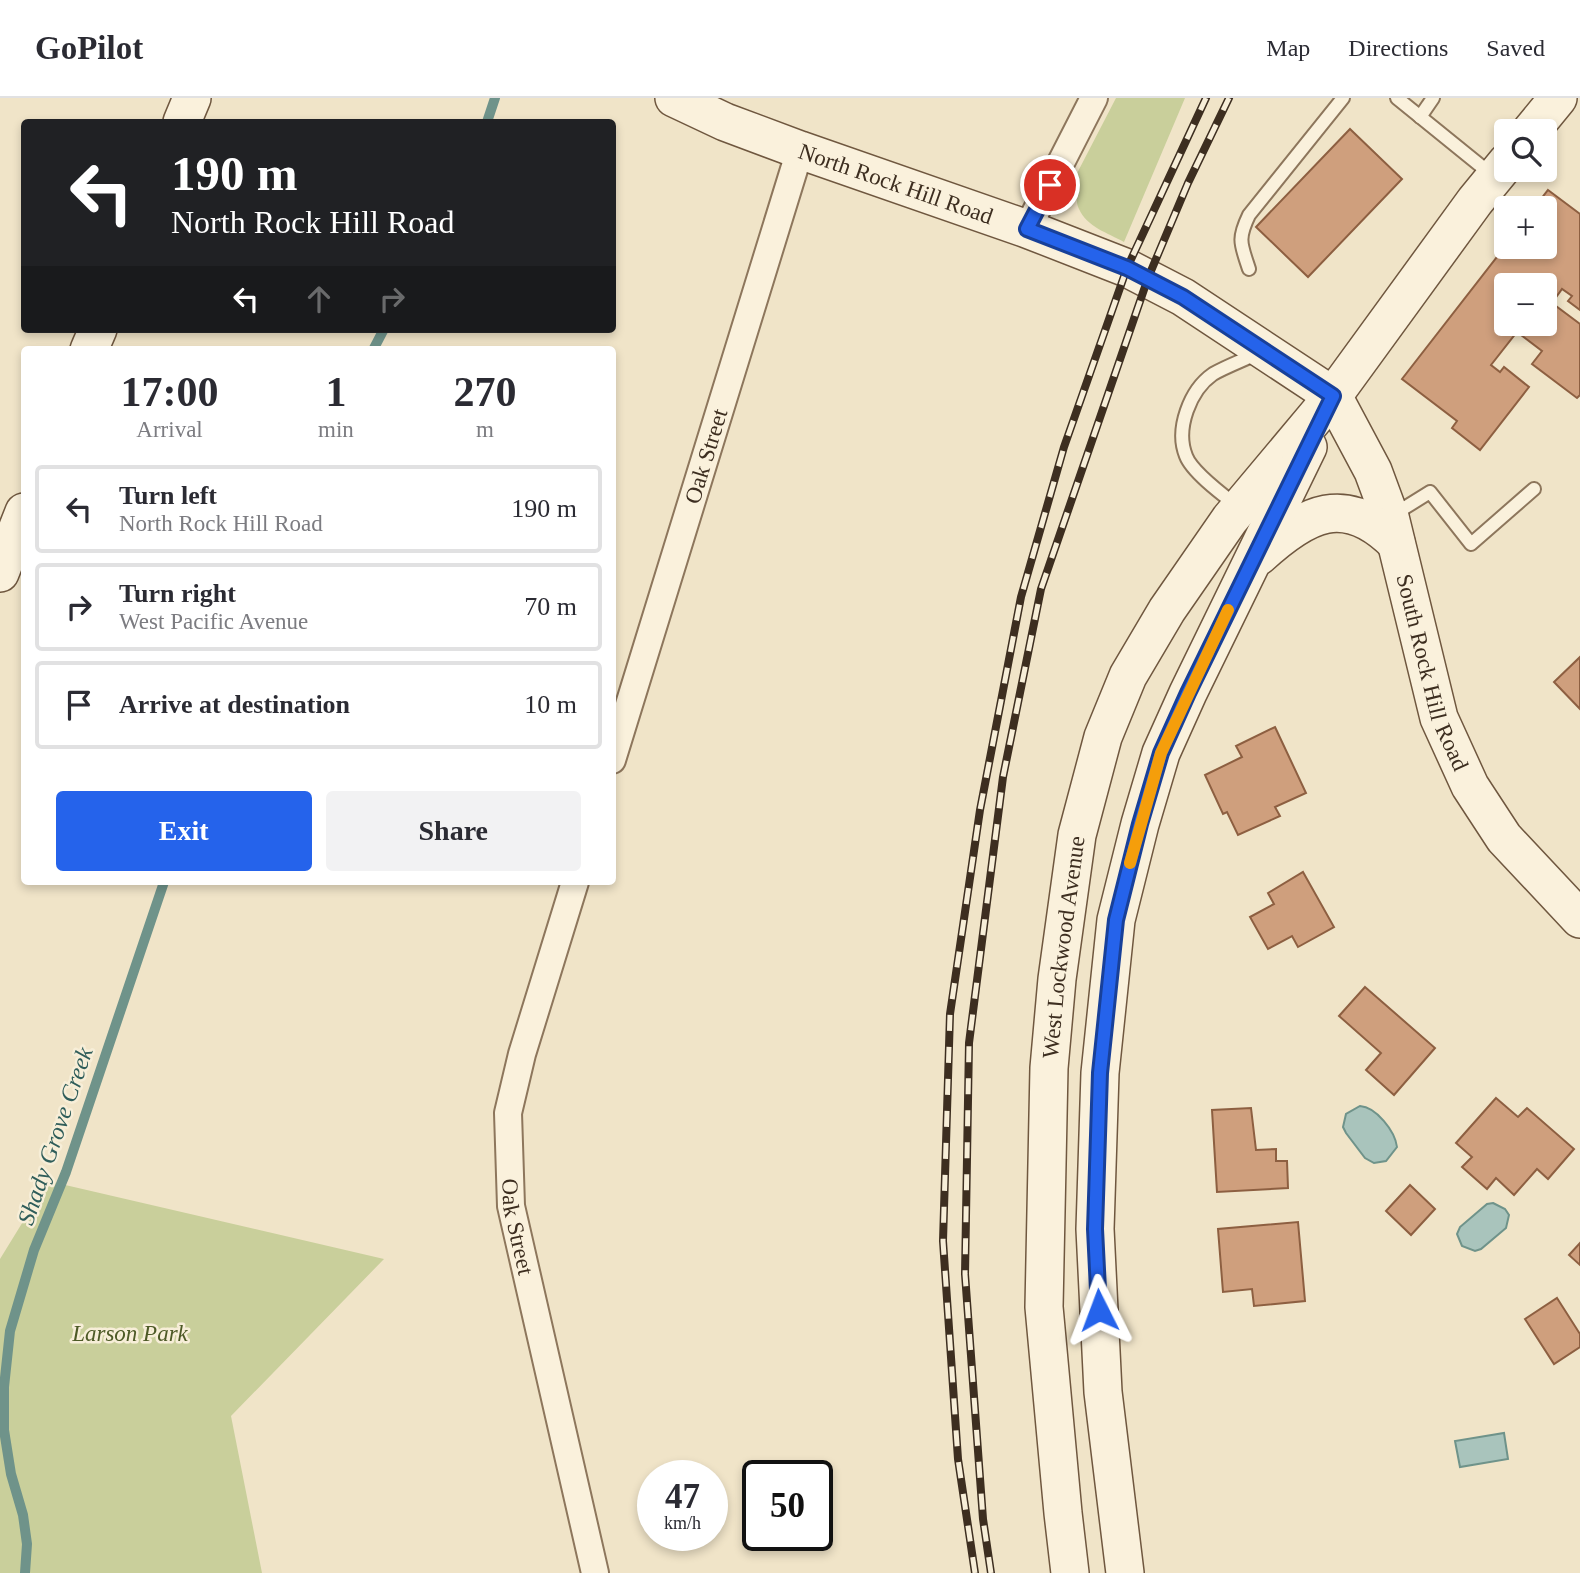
<!DOCTYPE html>
<meta charset="utf-8">
<style>
body{margin:0;font-family:"Times New Roman",serif;background:#f2f2f3;color:#2b2b33;height:100vh;display:flex;flex-direction:column;font-size:26px;white-space:nowrap}
*{box-sizing:border-box;margin:0}
p{font-size:23px;color:#7c7c81}
.icon{flex:none;width:38px;height:38px;fill:none;stroke:currentColor;stroke-width:2;stroke-linecap:round;stroke-linejoin:round}
.map{position:relative;flex:1;overflow:hidden}
.details{position:absolute;left:21px;top:248px;width:595px;height:539px;display:flex;flex-direction:column;background:#fff;border-radius:7px;box-shadow:0 4px 10px #0003}
.details>*{flex:none}
.top-card{position:absolute;left:21px;top:21px;width:595px;height:214px;border-radius:7px;box-shadow:0 4px 10px #0003;background:#202124;color:#fff;overflow:hidden}
.buttons{position:absolute;left:1494px;top:21px;display:grid;gap:14px}
.buttons a{display:grid;place-items:center;width:63px;height:63px;border-radius:7px;background:#fff;box-shadow:0 4px 10px #0003;font-size:35px}
.speed{position:absolute;left:637px;top:1362px;display:flex;gap:14px;font-size:35px;font-weight:700;text-align:center}
.speed>*{display:grid;place-content:center;width:91px;height:91px;border-radius:50%;background:#fff;box-shadow:0 4px 10px #0003;line-height:1}
.speed small{font-size:18px;font-weight:400}
.speed .limit{border:4px solid #111;border-radius:10px;background:#fff;color:#111}
.pin{position:absolute;display:grid;place-items:center;width:60px;height:60px;color:#fff;margin:-30px;border:4px solid #fff;border-radius:50%;box-shadow:0 2px 7px #0007}
.me{position:absolute;width:77px;margin:-38px;rotate:357deg;stroke-linejoin:round;filter:drop-shadow(0 0 5px #0008)}
.turn{display:flex;align-items:center;gap:24px;height:147px;padding:0 35px;font-size:32px}
.turn .icon{width:91px;height:91px;stroke-width:2.5}
.turn b{display:block;font-size:49px;line-height:60px}
.lanes{display:flex;align-items:center;height:66px;padding:0 35px;background:#0003;justify-content:center;gap:35px;direction:ltr}
.lanes .off{opacity:.35}
.eta{display:flex;justify-content:space-evenly;align-items:center;height:119px;text-align:center}
.eta b{font-size:42px;font-weight:800;line-height:49px}
.button{display:flex;gap:14px;margin-top:auto;padding:14px 35px}
.button a{flex:1;height:80px;border-radius:7px;background:#2563eb;color:#fff;font-size:28px;font-weight:800;line-height:80px;text-align:center}
.button a+a{background:#f2f2f3;color:#2b2b33}
ul{padding:0;list-style:none}
li{display:flex;align-items:center;gap:21px;height:88px;margin:0 14px 10px;padding:0 21px;border:4px solid #e1e1e2;border-radius:7px}
li div{flex:1}
li b{display:block;font-size:26px}
li em{font-style:normal}
header{display:flex;align-items:center;gap:42px;box-sizing:border-box;height:98px;padding:0 35px;background:#fff;border-bottom:2px solid #e1e1e2}
header strong{font-size:33px}
nav{display:flex;gap:38px;margin-inline-start:auto;font-size:24px}
.map>svg:first-child{display:block}
.green{fill:#c9cf9b}
.water{fill:#a9c4bc;stroke:#6f938a;stroke-width:2}
.lines{fill:none;stroke-linecap:round;stroke-linejoin:round}
.stream{stroke:#6f938a;stroke-width:10}
.building{fill:#cf9f7d;stroke:#8d5f41;stroke-width:2;fill-rule:evenodd}
.lane-casing{stroke:#8d765c;stroke-width:16}
.street-casing{stroke:#8d765c;stroke-width:30}
.secondary-casing{stroke:#6f573f;stroke-width:40}
.lane{stroke:#faf1dc;stroke-width:12}
.street{stroke:#faf1dc;stroke-width:26}
.secondary{stroke:#faf1dc;stroke-width:37}
.rail-casing{stroke:#3d2e20;stroke-width:8}
.rail{stroke:#f7eed8;stroke-width:5;stroke-dasharray:16;stroke-linecap:butt}
.route-casing{stroke:#184099;stroke-width:18}
.route{stroke:#2563eb;stroke-width:12}
.slow{stroke:#f59e0b;stroke-width:12}
.labels{text-anchor:middle;stroke-width:5;stroke-linejoin:round;paint-order:stroke}
.street-label{font-size:23px;fill:#3d2e20;stroke:#f7eed8}
.park-label{font-size:23px;font-style:italic;fill:#4d5a26;stroke:#f7eed8}
.water-label{font-size:24px;font-style:italic;fill:#2f5d5a;stroke:#f7eed8}
</style>
<header>
<strong>GoPilot</strong>
<nav><a>Map</a><a>Directions</a><a>Saved</a></nav>
</header>
<div class="map">
<svg width="1580" height="1475" viewBox="0 0 1580 1475">
<rect width="100%" height="100%" fill="#f0e4c8"/>
<g class="green">
<path d="M1116 0H1185L1124 144C1108 135 1087 129 1079 111 1074 100 1081 98 1072 85Z"/>
<path d="M48 1083 384 1161 231 1318 262 1475H0V1161Z"/>
</g>
<g class="water">
<path d="M1360 1008C1376 1009 1395 1033 1397 1049L1386 1063 1374 1065 1365 1060 1346 1035 1343 1029 1346 1016Z"/>
<path d="M1493 1105 1505 1111 1509 1117 1506 1130 1481 1151 1475 1153 1462 1148 1457 1136 1460 1129 1487 1106Z"/>
<path d="M1504 1335 1508 1361 1460 1369 1455 1343Z"/>
</g>
<g class="lines">
<g class="stream">
<path d="M487 24 495 0"/>
<path d="M373 252 384 231"/>
<path d="M25 1475 27 1446 23 1417 11 1376 4 1332V1289L10 1233 34 1152 66 1074 164 784"/>
</g>
</g>
<g class="building">
<path d="M1350 31 1402 81 1308 179 1256 129Z"/>
<path d="M1548 92 1580 116V212L1568 203 1572 198 1562 191 1552 205 1580 226V297L1577 300 1532 266 1542 253 1517 234 1491 267 1500 274 1504 269 1529 289 1480 352 1452 330 1457 323 1402 281 1507 146V149H1545V110H1534ZM1507 187H1545V226H1507Z"/>
<path d="M1580 559V611L1554 584Z"/>
<path d="M1275 629 1306 695 1275 709 1280 718 1238 737 1227 714 1223 716 1205 677 1242 659 1236 648Z"/>
<path d="M1303 774 1334 829 1298 849 1292 838 1268 851 1250 819 1274 806 1268 795Z"/>
<path d="M1365 889 1435 950 1394 997 1366 972 1381 955 1339 918Z"/>
<path d="M1496 1000 1518 1019 1527 1010 1574 1051 1548 1081 1537 1071 1514 1097 1496 1080 1487 1091 1462 1069 1472 1059 1456 1045Z"/>
<path d="M1251 1010 1256 1052 1276 1051V1063H1287L1288 1090 1217 1094 1212 1012Z"/>
<path d="M1410 1087 1435 1111 1411 1137 1386 1113Z"/>
<path d="M1298 1124 1305 1203 1254 1208 1252 1191 1223 1194 1218 1131Z"/>
<path d="M1580 1145V1167L1569 1157Z"/>
<path d="M1557 1200 1580 1236V1249L1554 1266 1525 1221Z"/>
</g>
<g class="lines">
<defs>
<g id="lane">
<path d="M1397 0 1492 77"/>
<path d="M1420 19 1433 0"/>
<path d="M1249 171C1241 146 1237 142 1249 117L1343 0"/>
<path d="M1236 407C1223 397 1192 374 1186 358 1175 331 1190 292 1213 276 1227 268 1244 262 1258 255"/>
<path d="M1393 417 1430 394 1471 446 1534 391"/>
</g>
<g id="street">
<path d="M1027 131 1094 0"/>
<path id="s1" d="M612 662 800 52"/>
<path id="s2" d="M575 784 522 956 508 1015 511 1108 595 1475"/>
</g>
<g id="secondary">
<path id="s3" d="M674 0 725 24 800 52 1027 131 1127 170 1183 199 1333 298 1373 373 1390 419 1439 620 1470 688 1504 740 1580 821"/>
<path d="M182 24 192 0"/>
<path d="M1531 33 1558 0"/>
<path d="M89 252 98 231"/>
<path d="M1259 458C1306 415 1345 394 1396 445"/>
<path d="M0 475 24 414"/>
<path id="s4" d="M1070 1475 1063 1415 1044 1209 1049 970 1057 881 1077 737 1103 639 1128 578 1167 512 1230 421 1333 298 1475 103 1507 64"/>
<path d="M1125 1475 1103 1294 1095 1131 1100 975 1116 822 1140 726 1161 655 1188 595 1308 349"/>
</g>
</defs>
<use href="#lane" class="lane-casing"/>
<use href="#street" class="street-casing"/>
<use href="#secondary" class="secondary-casing"/>
<use href="#lane" class="lane"/>
<use href="#street" class="street"/>
<use href="#secondary" class="secondary"/>
<defs>
<g id="rail">
<path d="M975 1475 958 1361 943 1143 950 916 980 712 1021 499 1064 349 1127 170 1206 0"/>
<path d="M991 1475 983 1421 965 1176 969 945 1003 679 1041 491 1148 180 1188 85 1229 0"/>
</g>
</defs>
<use href="#rail" class="rail-casing"/>
<use href="#rail" class="rail"/>
</g>
<g class="lines">
<defs>
<path id="route" d="M1050 87 1027 131 1127 170 1183 199 1333 298 1188 595 1161 655 1140 726 1116 822 1100 975 1095 1131 1099 1212"/>
</defs>
<use href="#route" class="route-casing"/>
<use href="#route" class="route"/>
<path class="slow" d="M1130 765 1161 655 1228 512"/>
</g>
<g class="labels">
<g class="street-label">
<text dy="8" stroke="none"><textPath href="#s3" startOffset="238">North Rock Hill Road</textPath></text>
<text dy="8" stroke="none"><textPath href="#s1" startOffset="318">Oak Street</textPath></text>
<text dy="8" stroke="none"><textPath href="#s3" startOffset="1022">South Rock Hill Road</textPath></text>
<text dy="8" stroke="none"><textPath href="#s4" startOffset="628">West Lockwood Avenue</textPath></text>
<text dy="8" stroke="none"><textPath href="#s2" startOffset="355">Oak Street</textPath></text>
</g>
<g class="park-label">
<text x="130" y="1243">Larson Park</text>
</g>
<g class="water-label">
<text transform="translate(55 1038) rotate(-71)" y="8">Shady Grove Creek</text>
</g>
</g>
</svg>
<div class="buttons">
<a><svg class="icon" aria-label="search" viewBox="0 0 24 24"><circle cx="10" cy="10" r="6"/><path d="M15 15l6 6"/></svg></a>
<a>+</a>
<a>−</a>
</div>
<div class="speed"><div>47<small>km/h</small></div><div class="limit">50</div></div>
<div class="pin" style="left:1050px;top:87px;background:#d93025"><svg class="icon" aria-label="arrive" viewBox="0 0 24 24"><path d="M6 21V4h12l-3 4 3 4H6"/></svg></div>
<svg class="me" style="left:1099px;top:1212px" viewBox="-20 -20 40 40"><path d="M0-17L14 15 0 8-14 15z" fill="#2563eb" stroke="#fff" stroke-width="4"/></svg>
<div class="top-card">
<div class="turn"><svg class="icon" aria-label="left" viewBox="0 0 24 24"><path d="M17 20v-9H6M10 6l-5 5 5 5"/></svg><div><b>190 m</b>North Rock Hill Road</div></div>
<div class="lanes"><svg class="icon" aria-label="left" viewBox="0 0 24 24"><path d="M17 20v-9H6M10 6l-5 5 5 5"/></svg><svg class="icon off" aria-label="ahead" viewBox="0 0 24 24"><path d="M12 20V5M6 11l6-6 6 6"/></svg><svg class="icon off" aria-label="right" viewBox="0 0 24 24"><path d="M7 20v-9h11M14 6l5 5-5 5"/></svg></div>
</div>
<section class="details">
<div class="eta">
<div><b>17:00</b><p>Arrival</p></div>
<div><b>1</b><p>min</p></div>
<div><b>270</b><p>m</p></div>
</div>
<ul>
<li><svg class="icon" aria-label="left" viewBox="0 0 24 24"><path d="M17 20v-9H6M10 6l-5 5 5 5"/></svg><div><b>Turn left</b><p>North Rock Hill Road</p></div><em>190 m</em></li>
<li><svg class="icon" aria-label="right" viewBox="0 0 24 24"><path d="M7 20v-9h11M14 6l5 5-5 5"/></svg><div><b>Turn right</b><p>West Pacific Avenue</p></div><em>70 m</em></li>
<li><svg class="icon" aria-label="arrive" viewBox="0 0 24 24"><path d="M6 21V4h12l-3 4 3 4H6"/></svg><div><b>Arrive at destination</b></div><em>10 m</em></li>
</ul>
<div class="button"><a>Exit</a><a>Share</a></div>
</section>
</div>
